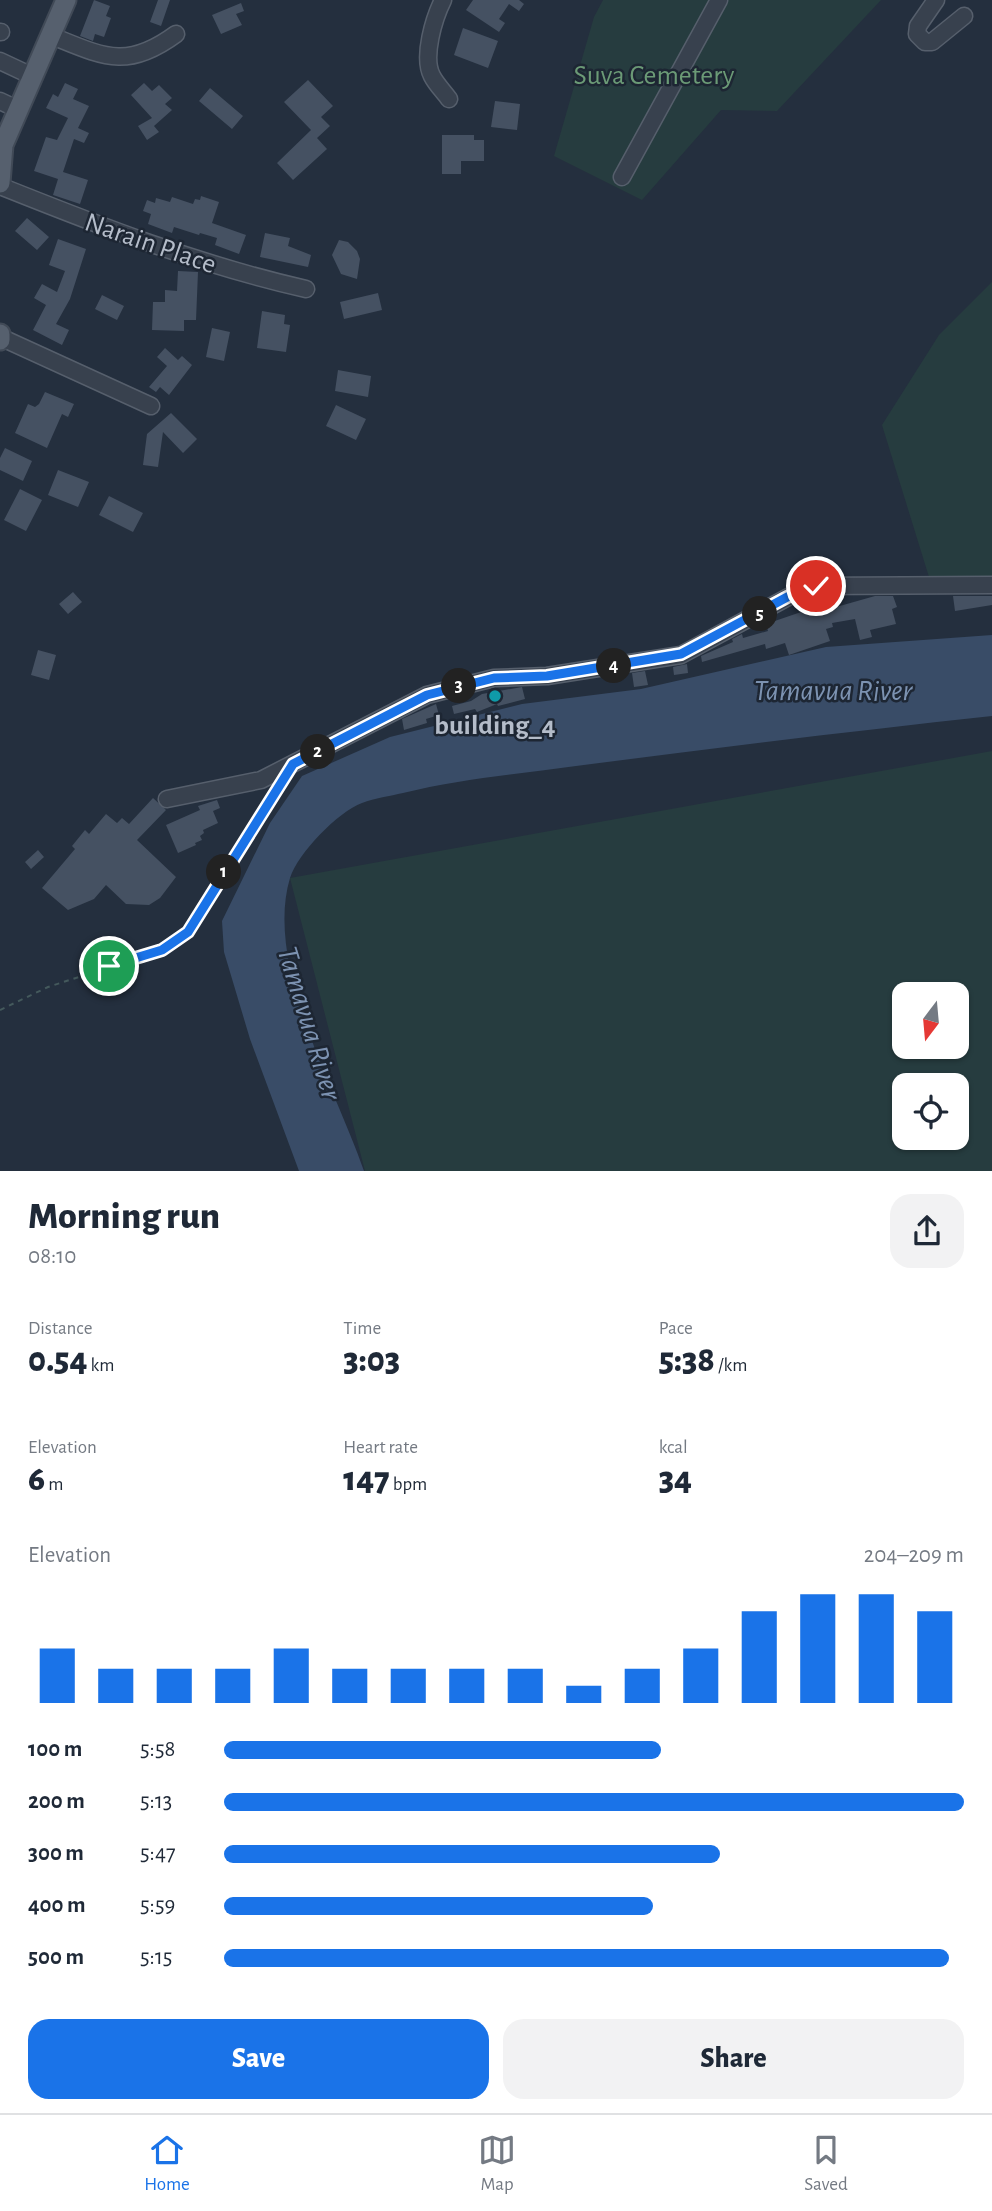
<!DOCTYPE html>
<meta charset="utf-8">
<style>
:root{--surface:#fff;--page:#f2f2f3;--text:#1f2937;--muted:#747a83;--line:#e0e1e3;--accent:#1a73e8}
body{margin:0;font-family:"Alegreya Sans",sans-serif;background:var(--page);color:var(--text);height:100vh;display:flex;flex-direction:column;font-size:26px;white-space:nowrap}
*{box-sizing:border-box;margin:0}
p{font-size:23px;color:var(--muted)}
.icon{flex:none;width:38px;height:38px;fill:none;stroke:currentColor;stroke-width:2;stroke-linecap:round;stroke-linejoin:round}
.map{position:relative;height:1171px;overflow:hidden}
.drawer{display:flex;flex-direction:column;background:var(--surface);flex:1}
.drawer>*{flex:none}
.needle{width:46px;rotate:196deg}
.fabs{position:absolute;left:892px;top:982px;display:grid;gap:14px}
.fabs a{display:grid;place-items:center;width:77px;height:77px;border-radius:14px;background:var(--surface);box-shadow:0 2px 5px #0004;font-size:35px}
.pin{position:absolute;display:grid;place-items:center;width:60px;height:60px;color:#fff;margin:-30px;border:4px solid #fff;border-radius:50%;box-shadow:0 2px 7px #0007}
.km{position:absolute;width:35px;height:35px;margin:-18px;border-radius:50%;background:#222;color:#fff;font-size:19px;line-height:35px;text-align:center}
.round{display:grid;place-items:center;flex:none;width:74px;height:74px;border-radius:21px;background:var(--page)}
.head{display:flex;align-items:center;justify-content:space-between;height:119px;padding:0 28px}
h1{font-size:38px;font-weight:800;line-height:52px}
.figures{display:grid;grid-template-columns:repeat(3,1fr);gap:10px;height:119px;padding:7px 28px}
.figures div{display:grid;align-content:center}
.figures b{font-size:35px;font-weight:800}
.figures small{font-size:19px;font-weight:400}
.figures p{font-size:19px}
.chart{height:196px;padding:14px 28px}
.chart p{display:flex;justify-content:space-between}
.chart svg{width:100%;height:126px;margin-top:7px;stroke:var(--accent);stroke-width:6}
.button{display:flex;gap:14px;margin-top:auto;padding:14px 28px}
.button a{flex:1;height:80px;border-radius:21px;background:var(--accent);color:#fff;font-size:28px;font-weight:800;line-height:80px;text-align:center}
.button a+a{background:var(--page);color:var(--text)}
ul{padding:0 28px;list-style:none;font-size:23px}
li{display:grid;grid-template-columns:112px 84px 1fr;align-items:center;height:52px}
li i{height:18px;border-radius:9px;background:var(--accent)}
.tabs{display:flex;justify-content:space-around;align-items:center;height:98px;border-top:2px solid var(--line);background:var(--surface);font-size:19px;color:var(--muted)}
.tabs a{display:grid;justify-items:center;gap:4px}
.tabs .active{color:var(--accent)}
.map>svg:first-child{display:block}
</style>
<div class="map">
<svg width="992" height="1172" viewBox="0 0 992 1172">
<rect width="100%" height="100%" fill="#242f3e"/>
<path fill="#263c3f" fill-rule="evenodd" d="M603 0H881L777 111 721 110 642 200 554 156 594 17Z
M992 282V579L929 577 882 425 939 335Z
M992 751V1171H365L290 878ZM905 994H957V1046H905ZM905 1085H957V1138H905Z"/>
<path fill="#394c67" d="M992 635V716C853 731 715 748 576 766 518 774 460 779 403 793 390 796 375 798 362 803 338 812 298 853 290 878 264 965 336 1089 364 1171H299L250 1039 224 952 222 921 270 823 302 776 390 737 522 704 641 689 826 647Z"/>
<path fill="#455162" d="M94 0 110 6 106 16 111 18 104 37 95 34 93 41 80 36Z
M158 0H170L161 26 150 22Z
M473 0H519L524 4 519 11 509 4 499 19 505 23 499 32 466 10Z
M241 3 244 11 236 14 242 25 221 34 212 15Z
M463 28 498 41 488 68 454 55Z
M308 80 333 106 321 117 330 126 317 138 327 149 293 180 277 163 311 130 284 102Z
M65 83 78 89 73 99 89 106 78 128 89 133 84 143 74 139 63 172 88 180 80 204 53 195 58 179 34 171 46 137 57 140 68 118 46 108 53 94 58 97Z
M144 83 152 91 159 85 172 98 165 104 172 110 154 126 159 132 147 140 138 126 152 118 131 95Z
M210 88 243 116 232 129 199 101Z
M495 101 520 104 517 130 491 127Z
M442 135H474V140H484V161H461V174H442Z
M201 196 219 202 212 223 246 235 239 254 215 245 217 238 200 233 199 235 174 227 172 233 148 224 151 214 143 211 147 200 155 203 156 198 170 202 172 197 193 204 195 199 200 200Z
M27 218 49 237 37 250 15 231Z
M265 233 290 238 288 246 311 255 308 267 260 257Z
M58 239 86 249 70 299 56 324 69 330 62 345 33 330 46 305 34 298 42 284 57 292 65 271 49 265Z
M339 240 348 242 357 251 360 259 357 279 341 274 332 255Z
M178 271 198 272 196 320H184V331L152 330 153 302H165V290L177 291Z
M378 293 382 310 344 319 340 302Z
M102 295 124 306 117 320 95 309Z
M262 311 285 315 284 324 290 325 286 352 257 348Z
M212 328 230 332 224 361 206 357Z
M165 348 178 360 182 356 192 365 169 395 160 387 156 392 149 387 167 366 157 357Z
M338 370 371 376 368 397 335 391Z
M45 392 74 404 68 417 62 414 47 448 15 433 28 404 35 407 39 404Z
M336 405 366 419 356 440 326 426Z
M171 413 197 439 183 453 163 432 158 467 143 465 147 434Z
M5 448 32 461 23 481 0 470V458Z
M58 470 89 482 78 507 48 495Z
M20 489 42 500 26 531 4 520Z
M109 496 143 513 133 532 99 515Z
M73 592 82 602 68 614 59 604Z
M875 596H893L897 607 892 609 896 624 870 630 872 637 860 640 855 619 832 623 833 627 826 629 830 641 789 655 785 643 766 649 765 644 702 662 701 656 733 642 732 639 742 634 743 638 768 631 766 624 804 611 801 603 810 599 815 613Z
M953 596H992V605L955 611Z
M38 650 56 655 49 680 31 675Z
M687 664 688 673 674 675 673 667Z
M645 671 648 685 634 687 632 673Z
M522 687 525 699 498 706 497 704 477 712 475 709 454 714 452 706 471 701 482 694Z
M436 704 439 715 426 719 427 723 404 730 402 719Z
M153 798 166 810 137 840 176 877 160 898 149 905 126 904 106 885 94 899 68 910 42 888 75 849 72 846 85 830 89 834 106 814 117 823 122 818 129 824Z
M217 800 220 808 213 811 218 823 203 830 204 833 200 836 202 840 195 843 196 845 178 853 166 825 200 810 198 806Z
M38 850 44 857 31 869 25 862Z"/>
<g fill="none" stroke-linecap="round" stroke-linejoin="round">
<defs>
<path id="minor" d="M443 0C434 18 422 57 432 76 436 84 444 92 449 99
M936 0 918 26 917 34 925 42H932L964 16
M0 32H1
M52 36C104 57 127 70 176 34
M0 61 32 76
M0 101 17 109
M622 177 719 0
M0 186C100 226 200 265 306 289
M0 337 151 406
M167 799 261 780 427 695 494 678 547 676 681 655 803 589 816 586 992 585"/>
<path id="major" d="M0 183 3 145 66 0
M0 334V340"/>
</defs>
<use href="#minor" stroke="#565f6c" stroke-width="19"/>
<use href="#major" stroke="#414a57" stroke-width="23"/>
<path stroke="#44595c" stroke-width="2" stroke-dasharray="5 5" stroke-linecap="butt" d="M0 1010 48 987 162 950 188 932 279 785"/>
<use href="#minor" stroke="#38414e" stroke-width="16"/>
<use href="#major" stroke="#56606e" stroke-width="19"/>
</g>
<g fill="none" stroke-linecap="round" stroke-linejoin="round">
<defs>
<path id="route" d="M109 966 162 950 188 932 293 764 427 695 494 678 547 676 681 654 791 595 816 586"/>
</defs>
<use href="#route" stroke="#fff" stroke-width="14"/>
<use href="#route" stroke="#1a73e8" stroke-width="9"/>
</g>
<circle fill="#0f9aa8" stroke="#1d2633" stroke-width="2.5" cx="495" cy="696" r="7"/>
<g text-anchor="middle" stroke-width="5" stroke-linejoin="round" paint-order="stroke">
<g font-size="28" fill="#6b9a76" stroke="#1d2633">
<text x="654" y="84">Suva Cemetery</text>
</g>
<g font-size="28" fill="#b4bcc9" stroke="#1d2633">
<text transform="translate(151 242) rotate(19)" y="10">Narain Place</text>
</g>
<g font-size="28" font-weight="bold" fill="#b4bcc9" stroke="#1d2633">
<text x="495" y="734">building_4</text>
</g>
<g font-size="30" font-style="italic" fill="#7c92b1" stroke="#1d2633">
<text x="833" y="700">Tamavua River</text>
<text transform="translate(310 1023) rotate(73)" y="10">Tamavua River</text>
</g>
</g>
</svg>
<div class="fabs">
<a><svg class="needle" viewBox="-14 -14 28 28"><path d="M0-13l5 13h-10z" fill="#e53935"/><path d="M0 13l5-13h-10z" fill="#747a83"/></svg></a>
<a><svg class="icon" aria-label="locate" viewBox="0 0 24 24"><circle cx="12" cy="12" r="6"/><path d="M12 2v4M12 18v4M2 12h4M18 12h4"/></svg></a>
</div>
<div class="pin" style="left:109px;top:966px;background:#1e9e55"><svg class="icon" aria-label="arrive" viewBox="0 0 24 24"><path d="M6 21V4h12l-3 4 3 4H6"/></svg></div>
<div class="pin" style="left:816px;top:586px;background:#d93025"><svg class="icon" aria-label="check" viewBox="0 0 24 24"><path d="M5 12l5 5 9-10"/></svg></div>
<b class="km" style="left:224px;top:872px">1</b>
<b class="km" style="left:318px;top:752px">2</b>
<b class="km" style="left:459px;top:686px">3</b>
<b class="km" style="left:614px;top:666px">4</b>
<b class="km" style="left:760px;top:614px">5</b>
</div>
<section class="drawer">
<div class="head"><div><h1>Morning run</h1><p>08:10</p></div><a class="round"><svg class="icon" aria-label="share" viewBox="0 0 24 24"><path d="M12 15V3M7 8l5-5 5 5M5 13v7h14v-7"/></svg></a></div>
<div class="figures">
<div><p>Distance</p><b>0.54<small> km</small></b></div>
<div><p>Time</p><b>3:03</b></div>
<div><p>Pace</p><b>5:38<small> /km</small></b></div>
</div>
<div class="figures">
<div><p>Elevation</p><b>6<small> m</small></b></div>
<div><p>Heart rate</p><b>147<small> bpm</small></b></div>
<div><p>kcal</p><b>34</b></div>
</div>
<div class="chart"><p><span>Elevation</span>204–209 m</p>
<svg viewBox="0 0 160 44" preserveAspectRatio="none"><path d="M5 44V25M15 44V32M25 44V32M35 44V32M45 44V25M55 44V32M65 44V32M75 44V32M85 44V32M95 44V38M105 44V32M115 44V25M125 44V12M135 44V6M145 44V6M155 44V12"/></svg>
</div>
<ul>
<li><b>100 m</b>5:58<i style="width:59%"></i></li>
<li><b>200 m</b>5:13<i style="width:100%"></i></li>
<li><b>300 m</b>5:47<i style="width:67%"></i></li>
<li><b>400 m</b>5:59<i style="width:58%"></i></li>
<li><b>500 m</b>5:15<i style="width:98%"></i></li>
</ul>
<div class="button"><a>Save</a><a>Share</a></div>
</section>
<nav class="tabs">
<a class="active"><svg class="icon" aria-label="home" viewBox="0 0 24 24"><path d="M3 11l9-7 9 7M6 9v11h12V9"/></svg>Home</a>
<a><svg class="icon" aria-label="map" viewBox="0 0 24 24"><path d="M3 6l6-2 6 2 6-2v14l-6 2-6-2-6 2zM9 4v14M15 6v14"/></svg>Map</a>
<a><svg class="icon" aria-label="saved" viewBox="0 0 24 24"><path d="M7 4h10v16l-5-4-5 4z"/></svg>Saved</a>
</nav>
